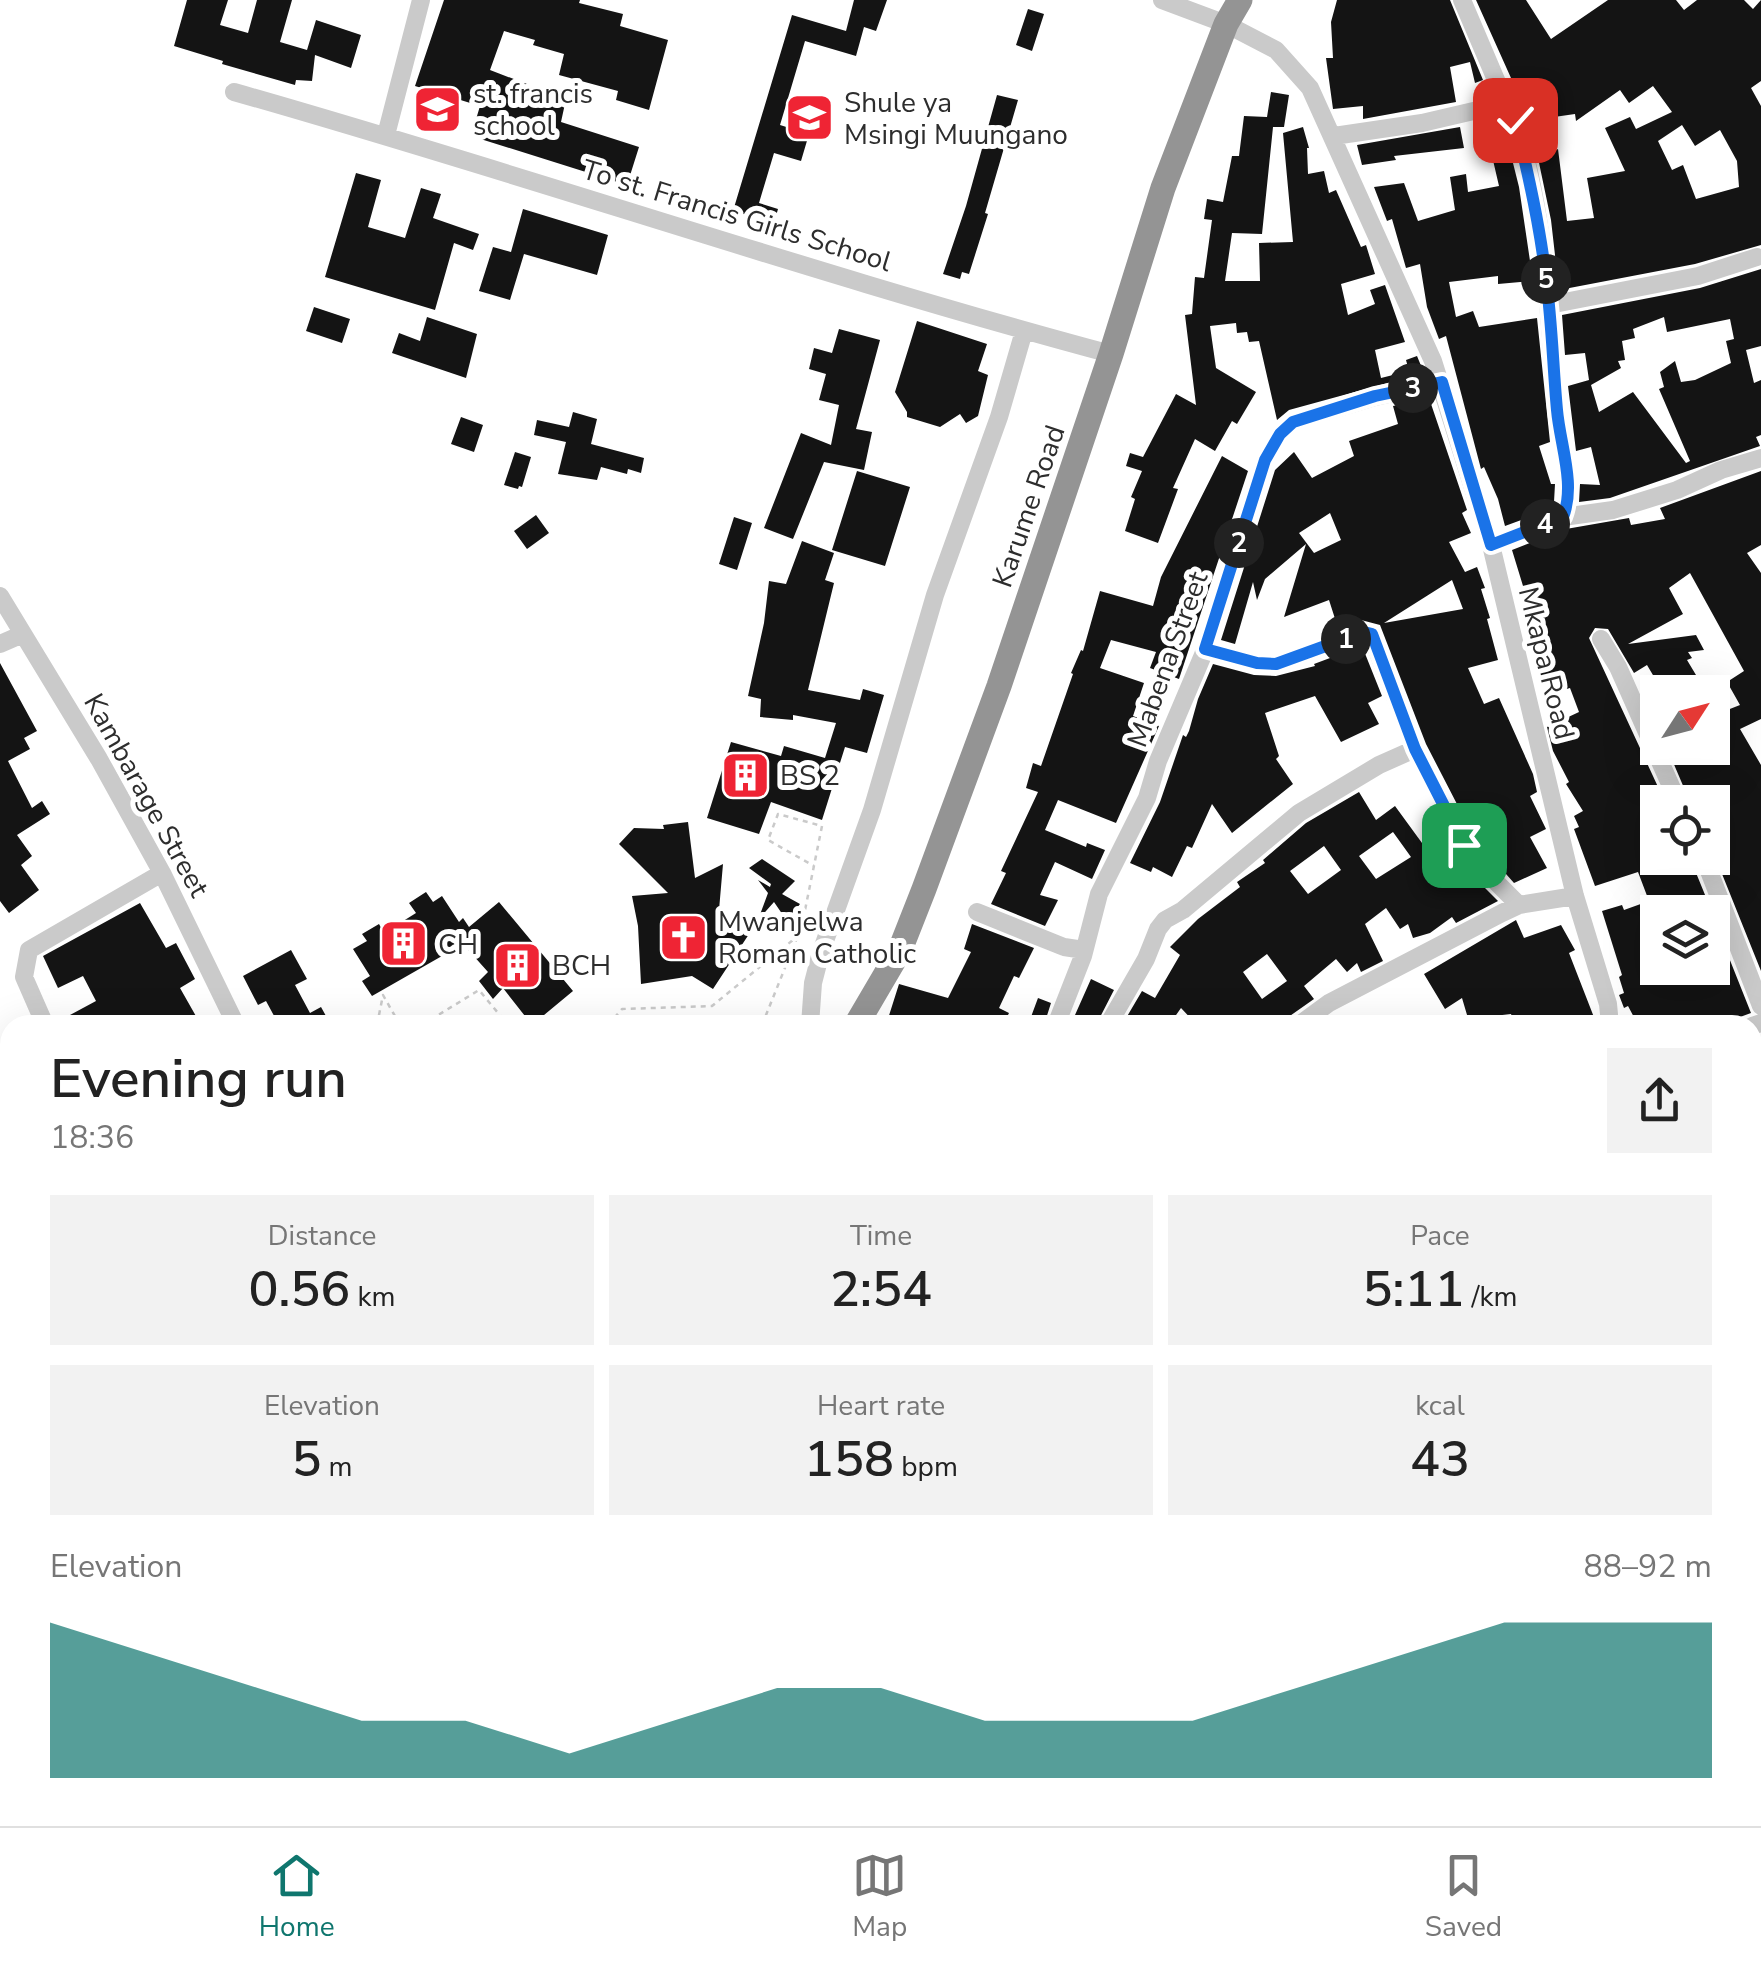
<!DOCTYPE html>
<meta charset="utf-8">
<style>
:root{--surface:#fff;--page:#f2f2f2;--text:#222;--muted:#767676;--line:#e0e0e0;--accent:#0f766e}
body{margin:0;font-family:"Nunito Sans",sans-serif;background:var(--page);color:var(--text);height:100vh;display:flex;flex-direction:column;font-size:38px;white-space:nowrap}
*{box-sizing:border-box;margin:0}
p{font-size:32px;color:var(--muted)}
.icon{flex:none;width:55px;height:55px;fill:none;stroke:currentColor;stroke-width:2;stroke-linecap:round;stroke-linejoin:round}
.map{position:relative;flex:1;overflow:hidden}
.details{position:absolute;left:0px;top:1015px;width:1762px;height:812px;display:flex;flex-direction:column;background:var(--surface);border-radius:30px 30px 0 0;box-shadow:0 10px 40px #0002}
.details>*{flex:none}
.needle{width:65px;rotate:54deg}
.fabs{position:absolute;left:1640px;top:675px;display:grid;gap:20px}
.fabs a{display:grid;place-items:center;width:90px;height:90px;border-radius:0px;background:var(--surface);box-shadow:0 10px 40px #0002;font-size:50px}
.pin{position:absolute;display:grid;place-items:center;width:85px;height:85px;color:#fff;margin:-42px;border-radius:20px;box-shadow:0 5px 15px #0006}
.km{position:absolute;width:50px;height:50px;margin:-25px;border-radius:50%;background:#222;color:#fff;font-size:28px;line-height:50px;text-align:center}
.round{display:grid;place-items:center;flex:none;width:105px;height:105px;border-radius:0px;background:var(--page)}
.overview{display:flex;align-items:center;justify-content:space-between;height:170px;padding:0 50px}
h1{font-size:55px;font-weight:600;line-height:75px}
.figures{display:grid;grid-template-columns:repeat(3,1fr);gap:15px;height:170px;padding:10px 50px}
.figures div{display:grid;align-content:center;border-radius:0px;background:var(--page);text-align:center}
.figures b{font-size:50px;font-weight:600}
.figures small{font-size:28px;font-weight:400}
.figures p{font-size:28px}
.chart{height:280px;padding:20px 50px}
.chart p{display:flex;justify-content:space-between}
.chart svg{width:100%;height:180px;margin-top:10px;fill:var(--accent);opacity:.7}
.menu{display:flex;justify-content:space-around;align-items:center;height:140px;border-top:2px solid var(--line);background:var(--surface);font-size:28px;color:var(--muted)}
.menu a{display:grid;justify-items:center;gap:5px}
.menu .active{color:var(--accent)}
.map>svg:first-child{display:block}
</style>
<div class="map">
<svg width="1761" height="1826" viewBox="0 0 1761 1826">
<rect width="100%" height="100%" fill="#fff"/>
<path fill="#141414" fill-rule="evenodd" d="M187 0H228L220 25 248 33 257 0H292L280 42 307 50 316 20 361 35 351 68 315 55 312 81 296 80 295 85 222 64 223 61 174 46Z
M444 0H580L579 3 623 14 620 26 668 40 649 110 616 100 618 91 559 75 564 54 533 45 535 40 504 31 490 70 566 99 561 122 639 147 627 185 471 136 480 106 415 86Z
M854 0H887L876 31 864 27 856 56 805 41 780 125 809 134 801 161 774 153 759 203 778 209 774 223 733 211 792 15 846 31Z
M1337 0H1450L1483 80 1475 83 1470 62 1450 67 1456 102 1363 119V106L1333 109 1326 58H1333L1331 22Z
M1476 0H1526L1551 39 1608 0H1676L1684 10 1697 0H1744L1753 9 1761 0V81L1751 88 1761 106V245L1695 264 1559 290 1551 220 1538 158 1558 149 1567 221 1594 218 1587 178 1625 171 1605 128 1630 117 1636 129 1672 112 1653 86 1629 103 1620 90 1576 121 1575 114 1554 117 1556 136 1537 150 1524 107ZM1682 125 1695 146 1720 130 1737 161 1739 187 1696 199 1683 165 1672 170 1658 141Z
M1028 9 1044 14 1032 51 1016 45Z
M1271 92 1289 95 1284 127H1273L1262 234 1232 233 1225 281H1260L1259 243 1293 242 1283 133 1303 127 1309 148H1307L1308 174 1324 171 1329 193 1336 190 1361 247 1366 245 1375 274 1341 284 1348 315 1375 304 1370 290 1385 285 1405 342 1375 350 1381 378 1409 371 1406 360 1417 356 1424 373 1289 410 1277 420 1259 341 1249 342 1247 332 1237 333 1236 323 1210 326 1216 368 1256 392 1237 424 1232 421 1215 451 1195 439 1173 488 1178 489 1158 543 1125 531 1135 499 1131 497 1142 471 1126 466 1130 453 1143 457 1176 394 1196 405 1185 315 1192 314 1195 277 1204 278 1212 220 1204 219 1207 199 1223 202 1232 156H1239L1244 116 1267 117Z
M997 95 1018 100 985 213 988 214 969 274 962 272 960 279 943 274 966 206Z
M1460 127 1464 148 1394 156 1396 160 1362 165 1357 145Z
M1507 139 1519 187 1533 281 1498 284V276L1449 282 1456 317 1473 311 1479 327 1537 318 1550 442 1539 446 1551 484H1555L1554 502 1553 508 1505 526 1498 499 1484 467 1481 469 1446 336 1439 339 1427 307 1420 264 1406 268 1392 219 1387 221 1374 187 1404 183 1418 221 1455 210 1450 177 1466 174 1468 192 1499 186 1489 143Z
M356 173 381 180 368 227 405 238 421 188 441 194 433 218 479 234 473 250 454 243 435 310 325 277Z
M523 209 608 235 597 275 524 254 510 300 479 291 493 247 511 252Z
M1761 269V346L1746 350 1754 383 1761 380V435L1756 437 1760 446 1610 498 1579 502 1580 484 1600 485 1591 447 1576 451 1568 386 1589 380 1585 353 1565 355 1562 315 1700 288ZM1664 317 1667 332 1730 319 1734 339 1726 341 1731 363 1695 380 1681 382 1675 361 1660 372 1664 387 1659 389 1690 461 1686 463 1633 392 1599 412 1591 385 1621 368 1618 361 1625 360 1622 341 1635 338 1633 329Z
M314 307 350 319 342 343 306 331Z
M427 317 477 334 466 378 392 353 399 333 420 341Z
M917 321 987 344 978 371 988 375 978 416 966 423 960 414 940 427 907 417V412L895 392Z
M839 329 880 340 856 429 872 432 864 470 824 462 793 539 764 528 801 433 831 445 839 405 819 400 826 374 809 369 814 348 832 353Z
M1429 398 1467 510 1462 513 1471 533 1449 542 1465 572 1477 567 1485 588 1481 589 1490 618 1487 619 1498 660 1468 668 1484 704 1499 698 1533 774 1537 792 1530 796 1546 829 1530 837 1547 868 1514 883 1475 839 1426 744 1380 625 1361 620 1338 628 1329 600 1284 617 1306 544 1265 579 1257 600 1253 582 1235 644 1221 640 1275 470 1294 452 1312 478 1354 456 1349 441 1398 424 1393 406ZM1330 513 1341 540 1314 553 1299 533ZM1452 580 1463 609 1384 623Z
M573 412 597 419 591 444 644 458 641 473 628 469 627 474 601 467 597 480 558 474 566 442 534 435 537 420 569 427Z
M461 417 483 425 474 452 451 444Z
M515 452 531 457 522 487 519 486 518 489 504 485Z
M1222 456 1248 471 1179 679 1150 668 1156 652 1111 640 1100 668 1144 683 1133 716 1159 726 1116 823 1058 800 1045 830 1086 847 1087 843 1105 850 1092 879 1055 862 1040 895 1058 900 1045 926 991 904 1006 873 1001 871 1038 792 1026 788 1033 763 1041 766 1073 674 1071 673 1081 650 1083 651 1100 591 1153 606 1161 577Z
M857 471 910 487 885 566 832 550Z
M1761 471V545L1747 553 1761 573V719L1740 729 1761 765V971L1712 849V802H1690L1667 748H1712V716L1740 705 1727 682 1744 671 1690 573 1669 588 1683 614 1628 644 1696 635 1704 650 1688 652 1692 658 1687 660 1702 685 1688 692H1663L1647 665 1634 673 1608 629 1595 628 1589 638 1665 802H1658V858H1668L1671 873 1692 863 1712 912H1652L1658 930V968H1712V915L1751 1013 1718 1025H1646L1644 1016 1636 1021 1628 1006 1624 1008 1619 995 1624 993 1619 977 1622 975 1602 911 1622 905 1624 910 1649 901 1638 872 1595 886 1574 829 1579 827 1574 816 1583 811 1566 784 1569 782 1553 751 1547 727 1579 712 1570 688 1545 695 1528 613 1531 612 1512 550 1566 529 1629 518 1631 525 1665 519 1660 508Z
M536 515 549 533 527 549 514 531Z
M734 517 752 523 737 570 719 564Z
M802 541 834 553 825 580 834 583 808 690 860 700 863 689 884 695 867 753 845 747 822 820 771 802 759 834 707 818 731 742 781 756 784 746 825 758 836 723 793 715V720L760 717 761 699 748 696 764 623 769 581 786 584Z
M1362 646 1382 696 1368 703 1379 724 1341 742 1315 696 1265 713 1279 756 1276 759 1293 784 1232 833 1212 804 1192 848 1187 846 1172 877 1153 867 1151 872 1130 863 1160 802 1183 735 1186 737 1189 731 1198 699 1213 664 1254 675 1276 676 1315 666 1314 664Z
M0 663 37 731 24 738 30 749 8 761 32 808 42 801 50 814 17 835 32 856 21 865 39 890 9 913 0 901Z
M1359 792 1376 820 1395 806 1422 843 1442 830 1462 865 1498 901 1456 923 1452 917 1430 933 1413 938 1408 924 1400 929 1386 908 1365 924 1383 961 1361 972 1357 963 1347 972 1336 959 1304 986 1314 999 1277 1025H1197L1181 1008 1169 1025H1122L1142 991 1155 998 1180 955 1170 947 1198 919 1240 887 1237 882 1265 863 1263 860 1306 823ZM1393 832 1411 857 1376 879 1359 856ZM1324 846 1341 870 1308 894 1290 871ZM1267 954 1287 981 1262 999 1243 972Z
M688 822 695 878 723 864 719 910 751 931 713 989 692 976 641 984 638 926 632 896 668 893 619 844 634 828 664 829 663 825Z
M762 859 795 881 782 894 800 904 787 921 774 902 758 920 768 893 758 880 770 887 771 884 749 868Z
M426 892 433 902 442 896 459 922 463 918 469 927 499 902 573 991 532 1025 503 988 493 999 479 981 488 972 463 944 372 996 362 981 370 976 353 949 367 941 362 934 379 924 384 933 416 913 409 903Z
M140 903 166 948 176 943 195 979 180 988 201 1025H57V1022L96 1001 83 976 58 988 43 956Z
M1516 920 1524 938 1561 925 1575 950 1569 953 1597 1025H1515L1511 1014 1485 1017 1487 1025H1470L1462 998 1445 1009 1424 974Z
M972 924 1034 948 1019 978 1014 976 999 1008 1009 1013 1003 1025H886L899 984 948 998 971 952 964 949Z
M291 950 307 979 295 985 310 1013 321 1007 331 1025H279L266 1001 258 1005 243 976Z
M1091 979 1114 990 1096 1025 1075 1015Z
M1038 998 1051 1003 1044 1025H1028Z"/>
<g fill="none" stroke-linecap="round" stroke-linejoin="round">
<path stroke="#cacaca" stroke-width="2.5" stroke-dasharray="5 5" stroke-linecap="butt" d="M377 1025 383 995 400 1025
M422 1025 479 990 508 1025
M608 1025 622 1009 712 1006 799 935 801 930 822 826 778 814 768 840 814 866
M762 1025 797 938"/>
<path stroke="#cacaca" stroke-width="18" d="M1162 0 1226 24 1276 50 1310 88 1433 361 1491 545 1575 896 1608 1004 1610 1025
M1462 0 1508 108
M234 92C527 175 816 275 1111 354
M386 135 421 0
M1334 136 1422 123 1495 106H1505L1512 111C1545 207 1548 310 1557 410 1560 444 1576 483 1563 517
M1549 305 1698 276 1757 257
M1491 545 1563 517 1613 510 1677 490 1721 470 1761 458
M0 596 99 759 162 873 236 1025
M1601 639 1618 667 1678 802
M0 644 23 634
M1205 649 1257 663 1276 664 1364 632 1371 634 1415 749 1464 845 1472 858 1519 905
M1704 858 1761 1006
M977 912 1064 947 1084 950
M45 1025 24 977 29 950 162 873
M810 1025 813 983 821 952 872 810 935 595 999 417 1024 331
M1056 1025 1083 956 1099 894 1147 798 1158 761 1203 655 1265 460 1280 434 1293 422 1375 397 1442 382
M1108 1025 1146 959 1158 929 1165 920 1183 910 1299 813 1379 765 1415 749
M1299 1025 1329 1003 1502 913 1519 905 1575 896
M1752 1026 1761 1023
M1752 1709 1761 1724
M683 1818 688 1826
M960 1818 963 1826
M1216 1818 1217 1826
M1405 1818 1417 1826
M502 1823 510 1818
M305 1826 307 1818
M1349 1826 1363 1818
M1526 1826 1530 1818"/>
<path stroke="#949494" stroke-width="25" d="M856 1025 900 950 924 889 999 686 1111 354 1163 188 1226 24 1240 0
M0 1424 10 1440
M0 1449 10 1466
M211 1818 216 1826
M189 1826 190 1818
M236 1826 243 1818
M286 1826 288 1818"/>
</g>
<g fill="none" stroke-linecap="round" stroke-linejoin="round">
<defs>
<path id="route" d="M1464 845 1415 749 1372 634 1364 632 1276 664 1257 663 1205 649 1265 460 1280 434 1293 422 1375 396 1442 382 1491 545 1563 517C1576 484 1560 445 1557 410 1553 367 1552 323 1546 279 1540 225 1528 172 1515 120"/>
</defs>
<use href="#route" stroke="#fff" stroke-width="20"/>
<use href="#route" stroke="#1a73e8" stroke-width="12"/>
</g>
<defs>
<symbol id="school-square" viewBox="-11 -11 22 22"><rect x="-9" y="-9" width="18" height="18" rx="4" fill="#ef2434" stroke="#fff"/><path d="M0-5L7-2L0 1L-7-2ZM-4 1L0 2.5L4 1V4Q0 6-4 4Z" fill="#fff"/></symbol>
<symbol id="building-square" viewBox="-11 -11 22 22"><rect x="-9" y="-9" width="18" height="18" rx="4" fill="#ef2434" stroke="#fff"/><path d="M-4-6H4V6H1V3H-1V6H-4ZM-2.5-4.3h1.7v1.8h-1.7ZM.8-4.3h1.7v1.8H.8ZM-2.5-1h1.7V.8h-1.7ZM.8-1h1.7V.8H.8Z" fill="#fff"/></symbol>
<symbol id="church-square" viewBox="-11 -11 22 22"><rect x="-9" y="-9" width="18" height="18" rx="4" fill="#ef2434" stroke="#fff"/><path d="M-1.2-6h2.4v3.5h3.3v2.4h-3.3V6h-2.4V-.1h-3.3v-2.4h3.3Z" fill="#fff"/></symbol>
</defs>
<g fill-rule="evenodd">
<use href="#school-square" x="410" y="82" width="55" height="55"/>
<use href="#school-square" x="782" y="90" width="55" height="55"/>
<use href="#building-square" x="718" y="748" width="55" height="55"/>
<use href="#church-square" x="656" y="910" width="55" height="55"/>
<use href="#building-square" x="376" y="916" width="55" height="55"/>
<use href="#building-square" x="490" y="938" width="55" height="55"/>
</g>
<g text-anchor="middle" stroke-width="10" stroke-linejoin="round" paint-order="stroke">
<g font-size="28" fill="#2d2d2d" stroke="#fff" text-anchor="start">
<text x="473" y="103">st. francis<tspan x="473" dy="32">school</tspan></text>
<text x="844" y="112">Shule ya<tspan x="844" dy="32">Msingi Muungano</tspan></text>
<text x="780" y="785">BS 2</text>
<text x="718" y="931">Mwanjelwa<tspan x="718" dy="32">Roman Catholic</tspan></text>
<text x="438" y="954">CH</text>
<text x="552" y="975">BCH</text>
</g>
<g font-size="28" fill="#2d2d2d" stroke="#fff">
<text transform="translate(737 215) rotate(17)" y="10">To st. Francis Girls School</text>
<text transform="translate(1028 506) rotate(-71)" y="10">Karume Road</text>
<text transform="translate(1167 659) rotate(-70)" y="10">Mabena Street</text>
<text transform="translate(1547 663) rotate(76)" y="10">Mkapa Road</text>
<text transform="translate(147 795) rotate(61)" y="10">Kambarage Street</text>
</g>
</g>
</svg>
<div class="fabs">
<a><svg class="needle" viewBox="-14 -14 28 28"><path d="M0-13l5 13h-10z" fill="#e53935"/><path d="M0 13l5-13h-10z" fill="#767676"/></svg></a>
<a><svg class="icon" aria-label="locate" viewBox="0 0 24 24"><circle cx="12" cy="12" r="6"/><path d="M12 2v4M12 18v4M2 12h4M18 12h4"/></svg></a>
<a><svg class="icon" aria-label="layers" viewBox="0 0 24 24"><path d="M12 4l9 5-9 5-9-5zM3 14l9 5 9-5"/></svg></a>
</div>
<div class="pin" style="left:1464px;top:845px;background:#1e9e55"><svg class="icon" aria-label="arrive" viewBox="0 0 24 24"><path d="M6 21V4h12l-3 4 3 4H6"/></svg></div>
<div class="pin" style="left:1515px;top:120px;background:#d93025"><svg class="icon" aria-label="check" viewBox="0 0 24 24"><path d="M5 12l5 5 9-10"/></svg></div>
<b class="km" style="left:1346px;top:639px">1</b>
<b class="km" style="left:1239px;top:543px">2</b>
<b class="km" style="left:1413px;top:388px">3</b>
<b class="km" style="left:1545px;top:524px">4</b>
<b class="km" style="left:1546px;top:279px">5</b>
<section class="details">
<div class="overview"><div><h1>Evening run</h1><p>18:36</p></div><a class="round"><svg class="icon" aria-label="share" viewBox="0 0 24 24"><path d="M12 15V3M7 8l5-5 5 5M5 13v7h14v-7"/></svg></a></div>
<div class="figures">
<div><p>Distance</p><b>0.56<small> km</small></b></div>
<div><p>Time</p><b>2:54</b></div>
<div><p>Pace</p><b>5:11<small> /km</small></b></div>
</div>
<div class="figures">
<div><p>Elevation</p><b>5<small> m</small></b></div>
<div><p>Heart rate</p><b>158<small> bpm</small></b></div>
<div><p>kcal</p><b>43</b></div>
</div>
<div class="chart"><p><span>Elevation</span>88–92 m</p>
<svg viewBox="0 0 160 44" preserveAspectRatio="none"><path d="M0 44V6L10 14L20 22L30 30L40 30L50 38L60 30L70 22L80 22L90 30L100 30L110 30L120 22L130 14L140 6L150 6L160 6V44z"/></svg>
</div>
</section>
</div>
<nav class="menu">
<a class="active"><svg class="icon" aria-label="home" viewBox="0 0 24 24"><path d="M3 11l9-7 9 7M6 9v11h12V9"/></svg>Home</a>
<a><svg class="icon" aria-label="map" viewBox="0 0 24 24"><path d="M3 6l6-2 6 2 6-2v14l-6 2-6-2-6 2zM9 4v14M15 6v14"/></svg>Map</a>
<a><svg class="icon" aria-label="saved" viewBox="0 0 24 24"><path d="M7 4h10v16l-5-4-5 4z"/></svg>Saved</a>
</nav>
